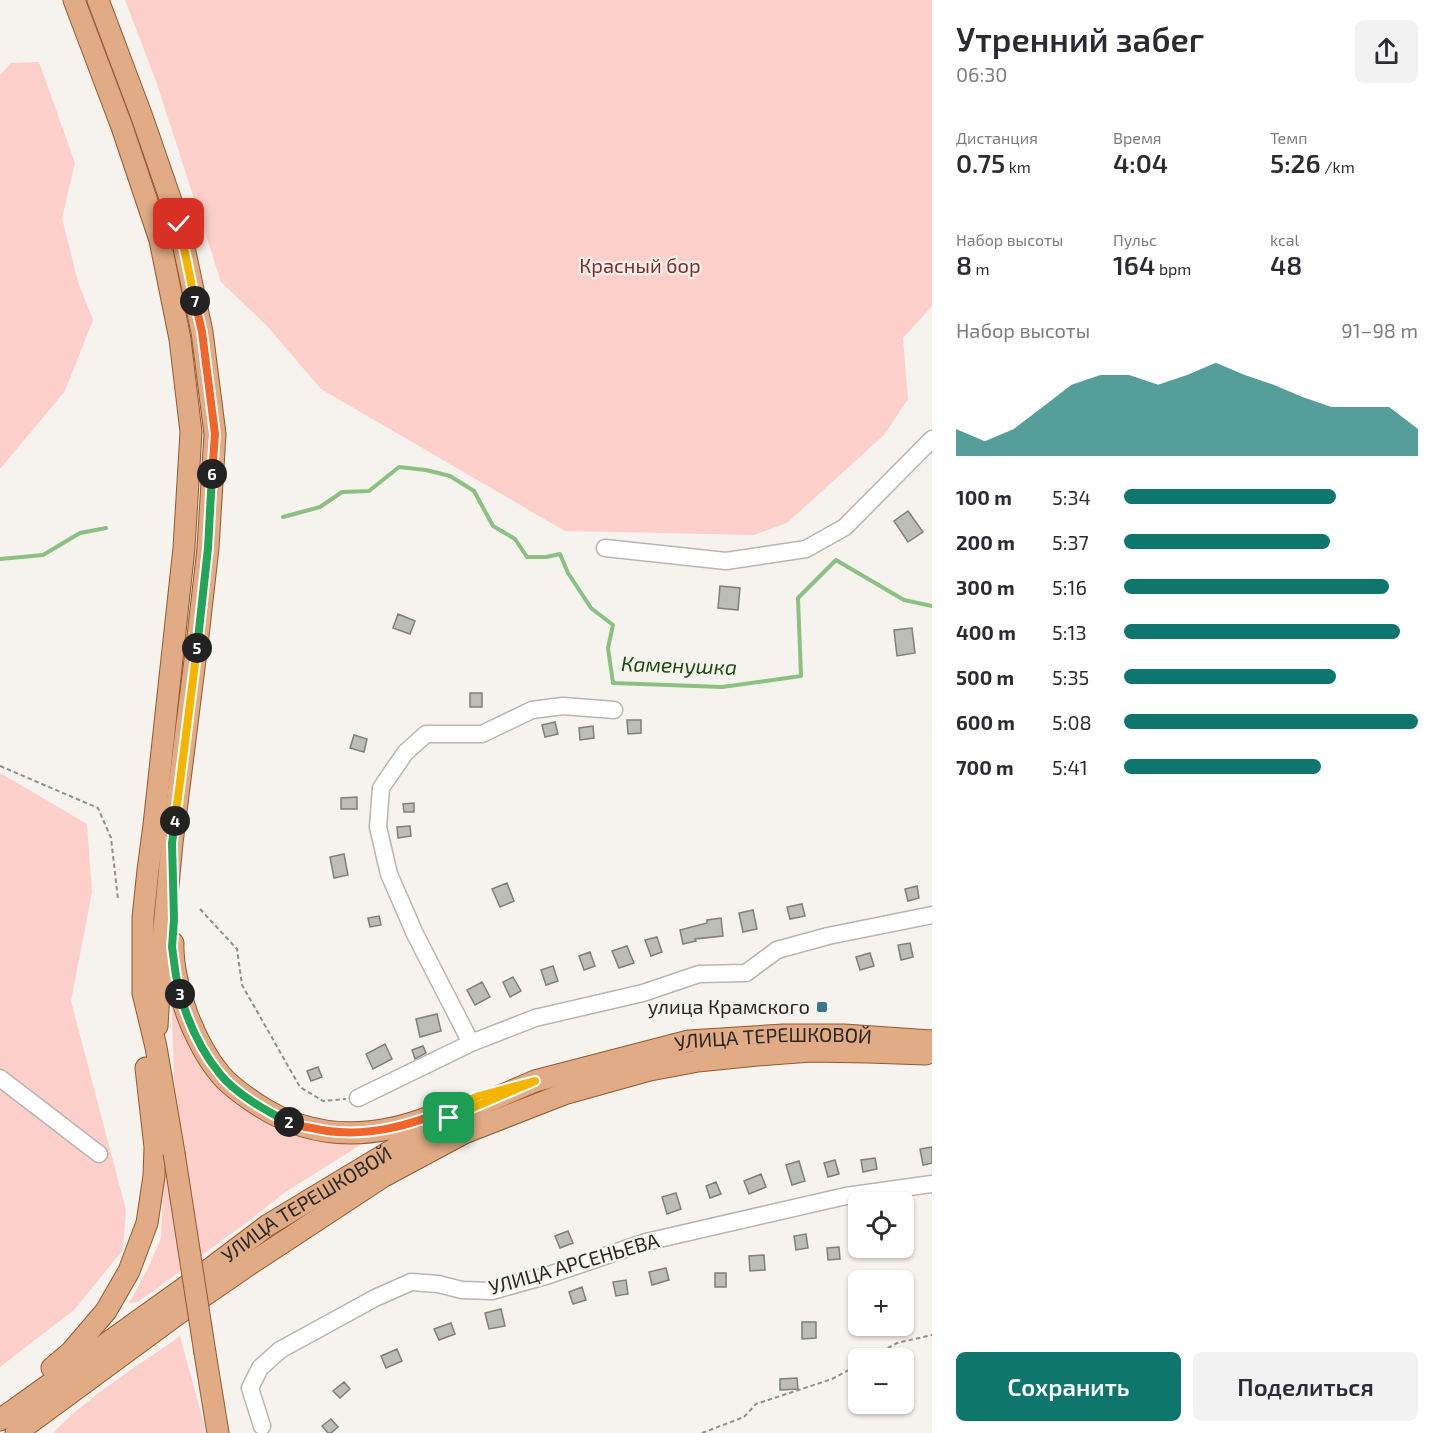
<!DOCTYPE html>
<html lang="ru">
<meta charset="utf-8">
<style>
:root{--surface:#fff;--page:#f2f2f3;--text:#2b2b33;--muted:#7c7c81;--accent:#0f766e}
body{margin:0;font-family:"Exo 2",sans-serif;background:var(--page);color:var(--text);height:100vh;display:flex;flex-direction:column;font-size:22px;white-space:nowrap}
*{box-sizing:border-box;margin:0}
p{font-size:20px;color:var(--muted)}
.icon{flex:none;width:33px;height:33px;fill:none;stroke:currentColor;stroke-width:2;stroke-linecap:round;stroke-linejoin:round}
.map{position:relative;flex:1;overflow:hidden}
.details{display:flex;flex-direction:column;background:var(--surface);width:510px}
.details>*{flex:none}
.controls{position:absolute;left:848px;top:1192px;display:grid;gap:12px}
.controls a{display:grid;place-items:center;width:66px;height:66px;border-radius:9px;background:var(--surface);box-shadow:0 2px 4px #0004;font-size:30px}
.pin{position:absolute;display:grid;place-items:center;width:51px;height:51px;color:#fff;margin:-26px;border-radius:12px;box-shadow:0 3px 9px #0006}
.km{position:absolute;width:30px;height:30px;margin:-15px;border-radius:50%;background:#222;color:#fff;font-size:16px;line-height:30px;text-align:center}
.round{display:grid;place-items:center;flex:none;width:63px;height:63px;border-radius:9px;background:var(--page)}
.overview{display:flex;align-items:center;justify-content:space-between;height:102px;padding:0 24px}
h1{font-size:33px;font-weight:600;line-height:45px}
.metrics{display:grid;grid-template-columns:repeat(3,1fr);gap:9px;height:102px;padding:6px 24px}
.metrics div{display:grid;align-content:center}
.metrics b{font-size:26px;font-weight:600}
.metrics small{font-size:16px;font-weight:400}
.metrics p{font-size:16px}
.chart{height:168px;padding:12px 24px}
.chart p{display:flex;justify-content:space-between}
.chart svg{width:100%;height:108px;margin-top:6px;fill:var(--accent);opacity:.7}
.action{display:flex;gap:12px;margin-top:auto;padding:12px 24px}
.action a{flex:1;height:69px;border-radius:9px;background:var(--accent);color:#fff;font-size:24px;font-weight:600;line-height:69px;text-align:center}
.action a+a{background:var(--page);color:var(--text)}
ul{padding:0 24px;list-style:none;font-size:20px}
li{display:grid;grid-template-columns:96px 72px 1fr;align-items:center;height:45px}
li i{height:15px;border-radius:8px;background:var(--accent)}
main{display:flex;flex:1;min-height:0}
.map>svg:first-child{display:block}
</style>
<main>
<div class="map">
<svg width="932" height="1433" viewBox="0 0 932 1433">
<rect width="100%" height="100%" fill="#f6f3ee"/>
<path fill="#fdcfca" d="M125 0H932V306L903 338 908 399 884 435 787 523 754 535 565 531 321 389 268 327 221 282 156 81Z
M39 62 75 163 62 218 78 282 93 320 65 391 0 469V75L11 63Z
M0 773 87 824 92 892 71 1001 126 1210 123 1250 74 1310 0 1367Z
M171 988 252 1113 278 1128 309 1138 365 1142 284 1193 250 1220 138 1302 129 1303 149 1266 161 1238 164 1174 174 1153 183 1151 174 1079Z
M180 1336 204 1424 205 1433H53C88 1396 138 1366 180 1336Z"/>
<g fill="none" stroke-linecap="round" stroke-linejoin="round">
<path stroke="#8ac081" stroke-width="4" d="M283 517 320 507 342 492 369 491 399 467 426 470 450 476 474 491 493 526 515 539 527 557H546L560 554 568 573 591 608 613 625 608 648 613 683 722 687 801 676 798 598 836 560 904 600 932 606
M0 559 43 555 80 533 106 528"/>
</g>
<path fill="#bcbdb7" stroke="#7e7f7a" stroke-width="1.5" d="M908 511 923 532 908 542 894 521Z
M720 586 740 588 738 610 718 608Z
M398 614 415 621 410 634 393 628Z
M912 628 915 653 897 656 894 630Z
M470 693H482V707H470Z
M627 720H641V733L628 734Z
M555 722 558 734 545 737 542 725Z
M593 726 594 738 580 740 579 728Z
M354 735 367 739 364 752 350 748Z
M357 797V809H341V798Z
M414 803V812H404L403 804Z
M410 826 411 836 398 838 397 827Z
M344 854 348 875 334 878 330 857Z
M507 883 514 901 500 907 492 889Z
M917 886 919 898 908 901 905 889Z
M802 904 805 916 790 919 787 907Z
M753 910 757 929 743 932 739 913Z
M379 916 381 925 370 927 368 918Z
M721 918 723 936 695 939 696 941 683 944 680 930 707 923V920Z
M657 937 662 952 651 956 645 940Z
M910 943 913 957 901 960 898 945Z
M627 946 634 963 619 968 612 951Z
M590 952 595 966 584 970 579 956Z
M870 953 874 966 860 970 856 957Z
M553 966 558 981 546 985 541 970Z
M513 977 521 991 510 997 503 982Z
M482 982 490 997 475 1005 467 990Z
M437 1014 441 1031 420 1037 416 1019Z
M385 1044 392 1059 373 1069 366 1054Z
M423 1046 426 1053 415 1059 412 1050Z
M318 1067 322 1077 311 1081 307 1071Z
M932 1147V1163L923 1165 920 1149Z
M875 1158 877 1169 863 1172 861 1160Z
M835 1160 839 1174 828 1177 824 1163Z
M799 1161 805 1181 792 1185 786 1165Z
M761 1174 766 1187 749 1194 744 1181Z
M716 1182 721 1194 710 1198 706 1186Z
M676 1193 681 1209 667 1214 662 1197Z
M568 1231 573 1243 560 1248 555 1236Z
M806 1234 808 1248 796 1250 794 1236Z
M839 1247 840 1259 828 1260 827 1248Z
M764 1255 765 1270 750 1271 749 1256Z
M666 1268 669 1280 652 1285 649 1272Z
M715 1273H726V1287H715Z
M626 1280 628 1294 616 1296 613 1282Z
M582 1287 586 1300 573 1304 569 1292Z
M501 1309 505 1326 489 1329 485 1313Z
M802 1322H816V1338L802 1339Z
M451 1323 455 1334 439 1340 434 1329Z
M397 1349 402 1361 386 1368 381 1356Z
M797 1378 798 1389 780 1390V1379Z
M344 1382 350 1389 340 1398 333 1391Z
M331 1419 338 1427 331 1433H328L322 1426Z"/>
<g fill="none" stroke-linecap="round" stroke-linejoin="round">
<defs>
<path id="minor" d="M605 548 726 561 806 549 845 527 932 439
M471 1043 415 934 389 874 378 827 381 788 405 753 426 734H482L532 710 563 706 614 710
M0 1078 99 1154
M358 1098 471 1043 535 1018 643 993 699 974 746 973 777 950 828 936 932 915
M262 1426 250 1388 260 1368 280 1350 375 1298 411 1282 438 1284 462 1290 492 1291 549 1275 646 1242 846 1196 932 1184"/>
<g id="major">
<path d="M74 0 122 127 160 240 180 339 191 432 184 548 154 825 148 870 143 918V993L156 1047 174 1153"/>
<path d="M98 0 142 117 179 224 202 332 215 434 208 548 198 636 172 843 161 960 157 1026"/>
<path d="M173 943C172 967 179 991 187 1014 195 1035 205 1056 220 1074 229 1085 243 1095 255 1103 311 1141 371 1140 432 1116"/>
<path d="M205 1353 218 1433"/>
<path d="M52 1368 71 1352 106 1311 129 1271 147 1223 154 1176 155 1147 146 1068"/>
<path id="s1" d="M0 1420 198 1278 268 1225 409 1140 449 1118 535 1081 689 1041 784 1035H844L932 1041"/>
<path d="M16 1433 186 1308 247 1266 384 1176 464 1133 564 1094 650 1070 698 1061 757 1055 811 1051 868 1052 926 1054"/>
</g>
</defs>
<use href="#minor" stroke="#b8b5b0" stroke-width="19"/>
<use href="#major" stroke="#92582e" stroke-width="23"/>
<path stroke="#908e8b" stroke-width="2" stroke-dasharray="4.5 3" stroke-linecap="butt" d="M0 766 98 808 111 838 118 899
M200 909 237 949 242 985 300 1087 323 1101 346 1099
M868 1359 897 1343 932 1335
M702 1433 744 1417 756 1404 832 1379 858 1365"/>
<use href="#minor" stroke="#fff" stroke-width="16"/>
<use href="#major" stroke="#e0ab85" stroke-width="21"/>
<defs>
<path id="major-bridge" d="M174 1153 205 1353"/>
</defs>
<use href="#major-bridge" stroke="#92582e" stroke-width="23" stroke-linecap="butt"/>
<use href="#major-bridge" stroke="#e0ab85" stroke-width="21"/>
</g>
<g fill="none" stroke-linecap="round" stroke-linejoin="round">
<defs>
<path id="split-1" d="M449 1118 535 1081 479 1096 458 1105"/>
<path id="split-2" d="M289 1122C296 1125 304 1127 312 1128 363 1140 411 1126 458 1105"/>
<path id="split-3" d="M180 994C188 1022 201 1051 220 1074 235 1093 267 1112 289 1122"/>
<path id="split-4" d="M175 821 172 843 174 919 172 947 176 976 180 994"/>
<path id="split-5" d="M175 821 197 648"/>
<path id="split-6" d="M197 648 208 548 212 474"/>
<path id="split-7" d="M195 301 202 332 215 434 212 474"/>
<path id="split-8" d="M179 224 195 301"/>
</defs>
<use href="#split-1" stroke="#fff" stroke-width="12"/>
<use href="#split-2" stroke="#fff" stroke-width="12"/>
<use href="#split-3" stroke="#fff" stroke-width="12"/>
<use href="#split-4" stroke="#fff" stroke-width="12"/>
<use href="#split-5" stroke="#fff" stroke-width="12"/>
<use href="#split-6" stroke="#fff" stroke-width="12"/>
<use href="#split-7" stroke="#fff" stroke-width="12"/>
<use href="#split-8" stroke="#fff" stroke-width="12"/>
<use href="#split-1" stroke="#f5b400" stroke-width="8"/>
<use href="#split-2" stroke="#f0652b" stroke-width="8"/>
<use href="#split-3" stroke="#22a559" stroke-width="8"/>
<use href="#split-4" stroke="#22a559" stroke-width="8"/>
<use href="#split-5" stroke="#f5b400" stroke-width="8"/>
<use href="#split-6" stroke="#22a559" stroke-width="8"/>
<use href="#split-7" stroke="#f0652b" stroke-width="8"/>
<use href="#split-8" stroke="#f5b400" stroke-width="8"/>
</g>
<rect fill="#3a748d" stroke="#f6f3ee" stroke-width="2" x="816" y="1001" width="12" height="12" rx="3"/>
<g text-anchor="middle" stroke-width="4.5" stroke-linejoin="round" paint-order="stroke">
<g font-size="20" fill="#892628" stroke="#f6f3ee">
<text x="640" y="273">Красный бор</text>
</g>
<g font-size="20" fill="#282725" stroke="#f6f3ee" text-anchor="end">
<text x="810" y="1014">улица Крамского</text>
</g>
<g font-size="20" fill="#282725" stroke="#f6f3ee">
<text dy="7" stroke="none"><textPath href="#s1" startOffset="879">УЛИЦА ТЕРЕШКОВОЙ</textPath></text>
<text dy="7" stroke="none"><textPath href="#s1" startOffset="375">УЛИЦА ТЕРЕШКОВОЙ</textPath></text>
<text transform="translate(574 1264) rotate(-16)" y="7">УЛИЦА АРСЕНЬЕВА</text>
</g>
<g font-size="21" font-style="italic" fill="#194d0f" stroke="#f6f3ee">
<text transform="translate(679 666) rotate(2)" y="7">Каменушка</text>
</g>
</g>
</svg>
<div class="controls">
<a><svg class="icon" aria-label="locate" viewBox="0 0 24 24"><circle cx="12" cy="12" r="6"/><path d="M12 2v4M12 18v4M2 12h4M18 12h4"/></svg></a>
<a>+</a>
<a>−</a>
</div>
<div class="pin" style="left:449px;top:1118px;background:#1e9e55"><svg class="icon" aria-label="arrive" viewBox="0 0 24 24"><path d="M6 21V4h12l-3 4 3 4H6"/></svg></div>
<div class="pin" style="left:179px;top:224px;background:#d93025"><svg class="icon" aria-label="check" viewBox="0 0 24 24"><path d="M5 12l5 5 9-10"/></svg></div>
<b class="km" style="left:289px;top:1122px">2</b>
<b class="km" style="left:180px;top:994px">3</b>
<b class="km" style="left:175px;top:821px">4</b>
<b class="km" style="left:197px;top:648px">5</b>
<b class="km" style="left:212px;top:474px">6</b>
<b class="km" style="left:195px;top:301px">7</b>
</div>
<section class="details">
<div class="overview"><div><h1>Утренний забег</h1><p>06:30</p></div><a class="round"><svg class="icon" aria-label="share" viewBox="0 0 24 24"><path d="M12 15V3M7 8l5-5 5 5M5 13v7h14v-7"/></svg></a></div>
<div class="metrics">
<div><p>Дистанция</p><b>0.75<small> km</small></b></div>
<div><p>Время</p><b>4:04</b></div>
<div><p>Темп</p><b>5:26<small> /km</small></b></div>
</div>
<div class="metrics">
<div><p>Набор высоты</p><b>8<small> m</small></b></div>
<div><p>Пульс</p><b>164<small> bpm</small></b></div>
<div><p>kcal</p><b>48</b></div>
</div>
<div class="chart"><p><span>Набор высоты</span>91–98 m</p>
<svg viewBox="0 0 160 44" preserveAspectRatio="none"><path d="M0 44V33L10 38L20 33L30 24L40 15L50 11L60 11L70 15L80 11L90 6L100 11L110 15L120 20L130 24L140 24L150 24L160 33V44z"/></svg>
</div>
<ul>
<li><b>100 m</b>5:34<i style="width:72%"></i></li>
<li><b>200 m</b>5:37<i style="width:70%"></i></li>
<li><b>300 m</b>5:16<i style="width:90%"></i></li>
<li><b>400 m</b>5:13<i style="width:94%"></i></li>
<li><b>500 m</b>5:35<i style="width:72%"></i></li>
<li><b>600 m</b>5:08<i style="width:100%"></i></li>
<li><b>700 m</b>5:41<i style="width:67%"></i></li>
</ul>
<div class="action"><a>Сохранить</a><a>Поделиться</a></div>
</section>
</main>
